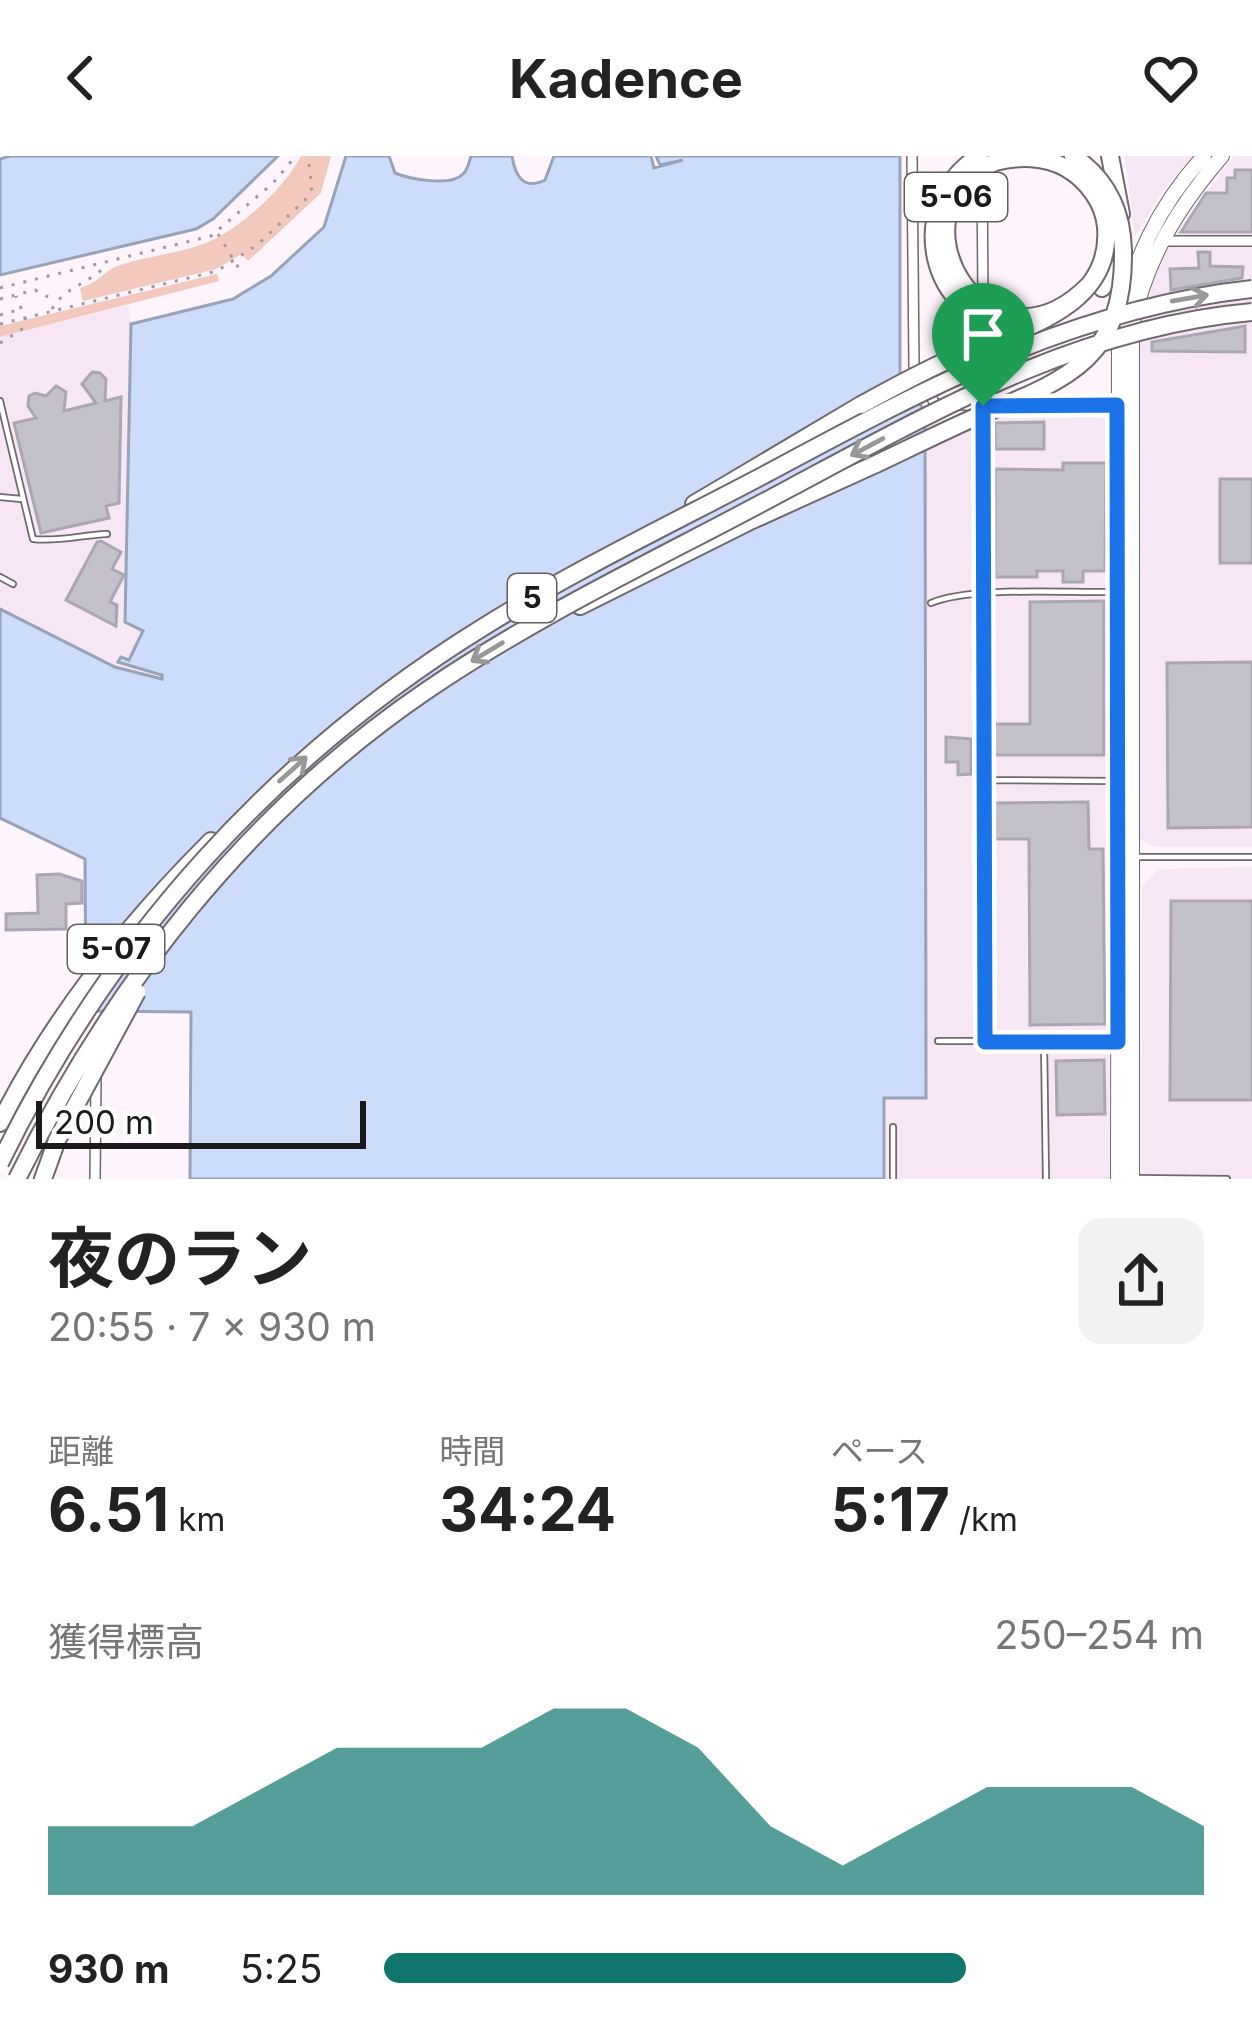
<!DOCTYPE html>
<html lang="ja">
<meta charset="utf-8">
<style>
:root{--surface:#fff;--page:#f2f2f2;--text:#222;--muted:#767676;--accent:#0f766e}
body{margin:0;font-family:Inter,"Noto Sans JP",sans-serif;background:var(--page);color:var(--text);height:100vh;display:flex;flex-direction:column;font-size:45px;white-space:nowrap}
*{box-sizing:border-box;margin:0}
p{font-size:39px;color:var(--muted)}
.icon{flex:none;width:66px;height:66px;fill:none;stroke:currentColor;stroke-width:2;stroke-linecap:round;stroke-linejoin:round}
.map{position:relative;height:1023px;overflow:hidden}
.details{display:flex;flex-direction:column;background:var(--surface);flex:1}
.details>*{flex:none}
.scale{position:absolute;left:36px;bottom:30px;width:330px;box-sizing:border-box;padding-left:12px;border:6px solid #1c191c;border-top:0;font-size:33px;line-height:42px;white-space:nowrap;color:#1c191c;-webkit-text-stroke:9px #fff;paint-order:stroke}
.pin{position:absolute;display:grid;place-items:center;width:102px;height:102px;color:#fff;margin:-123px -51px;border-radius:50% 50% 50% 0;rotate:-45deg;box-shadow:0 0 12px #0007}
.pin .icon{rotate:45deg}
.round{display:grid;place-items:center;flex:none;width:126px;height:126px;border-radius:24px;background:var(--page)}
.headline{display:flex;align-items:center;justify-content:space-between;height:204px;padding:0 48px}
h1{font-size:66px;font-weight:700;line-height:90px}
.stats{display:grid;grid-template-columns:repeat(3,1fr);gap:18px;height:204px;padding:12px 48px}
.stats div{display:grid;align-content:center}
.stats b{font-size:60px;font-weight:700}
.stats small{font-size:33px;font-weight:400}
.stats p{font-size:33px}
.chart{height:336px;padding:24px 48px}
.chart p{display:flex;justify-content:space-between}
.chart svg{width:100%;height:216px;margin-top:12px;fill:var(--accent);opacity:.7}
ul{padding:0 48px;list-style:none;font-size:39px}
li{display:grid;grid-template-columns:192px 144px 1fr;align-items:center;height:90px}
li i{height:30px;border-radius:15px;background:var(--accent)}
header{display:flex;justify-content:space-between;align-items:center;height:156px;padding:0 48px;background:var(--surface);font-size:54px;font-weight:700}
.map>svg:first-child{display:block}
</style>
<header><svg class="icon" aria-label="back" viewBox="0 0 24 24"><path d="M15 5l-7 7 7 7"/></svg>Kadence<svg class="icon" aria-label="heart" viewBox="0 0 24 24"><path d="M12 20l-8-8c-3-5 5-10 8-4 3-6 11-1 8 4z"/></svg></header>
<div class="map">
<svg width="1252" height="1023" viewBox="0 0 1252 1023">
<rect width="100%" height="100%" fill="#fef4fc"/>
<path fill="#f7e7f4" d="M1125 0H1194L1166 30 1135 80Z
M1234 0H1252V691H1155L1139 683 1140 197 1146 134 1161 97Z
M128 149 131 168 125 466 143 475 128 505 118 506 163 520 162 524 118 509 115 512 0 453V181Z
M1098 258 1106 265 1110 1023H884V941H926L924 265Z
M1252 711V1023H1141L1142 730 1158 713Z"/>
<path fill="#f3c9be" d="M301 0H331L321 37 248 105 242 98 216 113 83 145 80 132C101 126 104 114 120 109 147 100 176 98 203 88 238 75 284 33 301 0Z
M217 118 219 125 0 181V170Z"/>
<path fill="#cddcfb" stroke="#98a2b8" stroke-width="3" d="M10 0H278L213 63 196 73 0 119V3Z
M346 0H389L395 17C409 23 451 31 463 18 468 14 469 6 471 0H512C515 19 523 35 545 24L554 0H651L654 12 683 4 660 9 656 0H900V217L925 256 926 942H884V1023H190L191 856 86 855 85 703 0 662V453L115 511 162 523V519L118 506 121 501 129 504 143 475 125 466 131 168 233 143 271 120 324 71Z"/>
<path fill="#c4c1cb" stroke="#aaa7b2" stroke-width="3" d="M1235 14H1252V76H1181L1206 37H1227V22H1235Z
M1198 96H1210V110L1243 111 1242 122 1171 134 1170 113 1199 112Z
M1245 170V196L1152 195V186Z
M92 216 100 217 106 223 105 245 121 241 119 347 106 350 109 362 41 377 14 267 36 262 28 250 29 240 35 237 46 240 56 230 66 236 64 255 96 247 82 228Z
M1044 266V293H995V267Z
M1063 307H1106L1105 415H1083V426H1063V415H1037V421H995V313L1063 314Z
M1220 323H1252V407H1220Z
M101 385 121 396 112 413 124 419 110 446 117 449 116 470 66 444 97 386Z
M1104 445V599H994V568H1030V446Z
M1252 506V671L1168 672 1167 507Z
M946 581 971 583V618L958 619V606H946Z
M1088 646 1089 693H1103L1105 868 1030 869 1029 683H995V647Z
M59 718 82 725V747L66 748V773L6 774V758L38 757 37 719Z
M1171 745H1252V944H1170Z
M1104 904 1105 958 1057 959 1056 905Z"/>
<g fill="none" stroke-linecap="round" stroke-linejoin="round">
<defs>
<path id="lane" d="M0 245 33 383C59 386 81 379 107 378
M983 262 985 886
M0 341 21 343
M0 421 13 428
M931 447C971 430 1068 437 1116 436
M985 624 1112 625
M1136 701H1252
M938 885H1131
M1044 886 1046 1023
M893 971V1023
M1137 1022 1227 1023"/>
<path id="street" d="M912 0 914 210 920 220
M982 16 983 143
M1161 85H1252
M928 235 935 248 993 250
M1015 250 1125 248
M95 1023 96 922"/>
<path id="secondary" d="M1118 1023 1119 172C1132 106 1158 50 1204 0
M1132 1023V170C1146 103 1178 51 1222 0"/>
<path id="highway" d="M1110 0 1121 58
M1102 132 1114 111 1119 90
M694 348 861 249
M580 450 748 366 876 308
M0 967C52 863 129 767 211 685
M43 1023 57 984"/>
</defs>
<use href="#lane" stroke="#70686f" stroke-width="8"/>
<use href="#street" stroke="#70686f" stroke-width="12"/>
<use href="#secondary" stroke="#70686f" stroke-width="16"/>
<use href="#highway" stroke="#70686f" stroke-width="20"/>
<path stroke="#a1999f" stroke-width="3" stroke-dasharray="3 9" stroke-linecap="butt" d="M218 78 241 116
M0 132 211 80 273 27 296 0
M0 143 35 134 54 144
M52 153C66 129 91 128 107 108
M0 159 21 153
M0 168 217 115 257 89 305 44 312 32 308 0
M0 187 21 174 26 164 16 140"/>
<use href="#lane" stroke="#fff" stroke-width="4.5"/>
<use href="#street" stroke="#fff" stroke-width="9"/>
<use href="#secondary" stroke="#fff" stroke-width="14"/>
<use href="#highway" stroke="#fff" stroke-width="16"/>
<defs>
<path id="highway-bridge" d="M979 0C903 49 927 164 1018 173
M861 249C894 231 926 213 960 199 1018 173 1113 153 1106 71 1104 47 1087 24 1066 12 1045 0 1018 0 995 6 883 52 985 234 1089 129
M876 308C910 292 944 275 978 260 1066 224 1125 204 1123 94 1122 54 1107 23 1073 0
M57 984 137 836
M0 1007C108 784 274 600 485 470 575 414 671 368 764 319 923 234 1070 153 1252 133
M17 1023C112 830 247 657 426 535 540 457 668 398 790 332 938 253 1081 171 1252 156"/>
</defs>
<use href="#highway-bridge" stroke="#70686f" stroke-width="20" stroke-linecap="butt"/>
<use href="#highway-bridge" stroke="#fff" stroke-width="16"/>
</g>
<defs><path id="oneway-shaft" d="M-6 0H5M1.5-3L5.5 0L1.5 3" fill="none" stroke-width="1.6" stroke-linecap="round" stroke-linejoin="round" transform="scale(3)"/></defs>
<g stroke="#999899">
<use href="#oneway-shaft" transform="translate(1190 142) rotate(-10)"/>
<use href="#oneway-shaft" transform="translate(867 291) rotate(152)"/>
<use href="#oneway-shaft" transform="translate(487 496) rotate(149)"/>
<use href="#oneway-shaft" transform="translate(293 613) rotate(-42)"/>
</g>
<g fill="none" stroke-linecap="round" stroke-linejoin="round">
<defs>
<path id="route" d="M1117 249 1118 886H985L983 250Z"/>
</defs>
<use href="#route" stroke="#fff" stroke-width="24"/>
<use href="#route" stroke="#1a73e8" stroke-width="15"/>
</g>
<g text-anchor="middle" stroke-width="12" stroke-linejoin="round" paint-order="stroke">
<g fill="#fff" stroke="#605e60" stroke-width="3">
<rect x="905" y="17" width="102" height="48" rx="9"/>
<rect x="508" y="418" width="48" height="48" rx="9"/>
<rect x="68" y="769" width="96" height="48" rx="9"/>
</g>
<g font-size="30" font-weight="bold" fill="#1c191c">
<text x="956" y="51">5-06</text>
<text x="532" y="452">5</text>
<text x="116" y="803">5-07</text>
</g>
</g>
</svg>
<div class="scale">200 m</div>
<div class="pin" style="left:983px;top:250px;background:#1e9e55"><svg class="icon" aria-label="arrive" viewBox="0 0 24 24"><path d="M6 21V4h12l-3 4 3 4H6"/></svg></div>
</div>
<section class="details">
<div class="headline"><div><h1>夜のラン</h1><p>20:55 · 7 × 930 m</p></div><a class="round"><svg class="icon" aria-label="share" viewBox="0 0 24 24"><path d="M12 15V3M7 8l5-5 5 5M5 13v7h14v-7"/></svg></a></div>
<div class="stats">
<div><p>距離</p><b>6.51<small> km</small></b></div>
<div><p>時間</p><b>34:24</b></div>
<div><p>ペース</p><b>5:17<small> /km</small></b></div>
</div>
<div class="chart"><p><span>獲得標高</span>250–254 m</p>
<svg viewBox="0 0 160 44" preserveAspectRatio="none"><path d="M0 44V30L10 30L20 30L30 22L40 14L50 14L60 14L70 6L80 6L90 14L100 30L110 38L120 30L130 22L140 22L150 22L160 30V44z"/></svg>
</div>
<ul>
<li><b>930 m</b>5:25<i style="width:71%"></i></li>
</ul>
</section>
